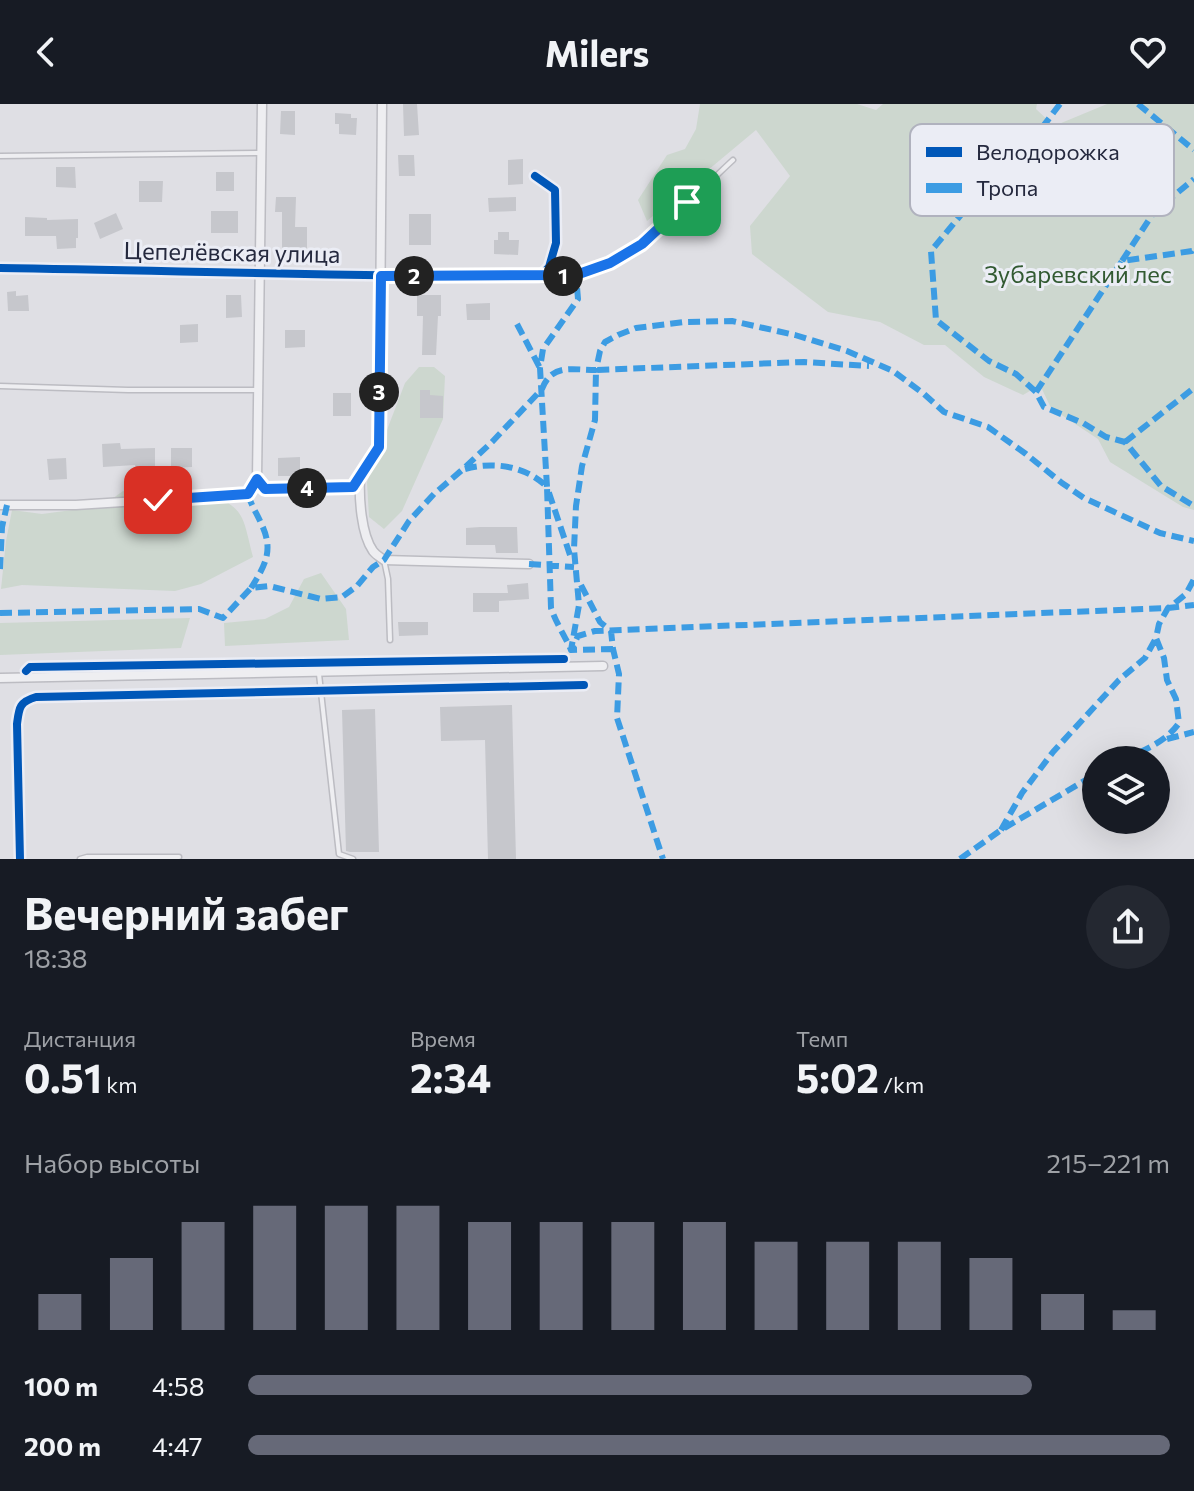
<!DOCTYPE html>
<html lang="ru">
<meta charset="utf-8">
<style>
:root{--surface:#171b24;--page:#242831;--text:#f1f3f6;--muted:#9ea1a6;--accent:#666978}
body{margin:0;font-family:Commissioner,sans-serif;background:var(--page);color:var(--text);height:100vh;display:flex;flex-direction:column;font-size:30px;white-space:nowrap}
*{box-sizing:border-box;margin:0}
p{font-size:26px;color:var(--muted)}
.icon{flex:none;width:44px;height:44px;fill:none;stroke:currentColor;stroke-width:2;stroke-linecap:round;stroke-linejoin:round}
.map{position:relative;height:755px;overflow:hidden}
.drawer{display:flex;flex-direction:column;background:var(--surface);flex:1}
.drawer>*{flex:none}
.tools{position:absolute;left:1082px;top:642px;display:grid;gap:16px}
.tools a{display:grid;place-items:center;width:88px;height:88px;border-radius:50%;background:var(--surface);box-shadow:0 8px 32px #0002;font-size:40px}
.pin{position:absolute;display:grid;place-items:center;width:68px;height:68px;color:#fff;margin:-34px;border-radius:16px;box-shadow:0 4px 12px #0006}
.km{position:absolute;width:40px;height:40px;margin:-20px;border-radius:50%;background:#222;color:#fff;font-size:22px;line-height:40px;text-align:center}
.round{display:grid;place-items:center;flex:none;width:84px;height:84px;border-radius:42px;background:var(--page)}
.overview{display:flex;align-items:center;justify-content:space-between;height:136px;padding:0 24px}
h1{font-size:44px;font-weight:700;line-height:60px}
.stats{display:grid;grid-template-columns:repeat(3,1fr);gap:12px;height:136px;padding:8px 24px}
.stats div{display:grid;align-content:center}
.stats b{font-size:40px;font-weight:700}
.stats small{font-size:22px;font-weight:400}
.stats p{font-size:22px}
.chart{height:224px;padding:16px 24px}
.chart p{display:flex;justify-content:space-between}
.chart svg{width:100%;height:144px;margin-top:8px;stroke:var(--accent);stroke-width:6}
ul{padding:0 24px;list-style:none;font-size:26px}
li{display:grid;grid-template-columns:128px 96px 1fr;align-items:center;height:60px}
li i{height:20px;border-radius:10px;background:var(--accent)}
header{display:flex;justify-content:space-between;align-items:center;height:104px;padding:0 24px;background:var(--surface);font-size:36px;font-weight:700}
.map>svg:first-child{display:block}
</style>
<header><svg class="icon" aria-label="back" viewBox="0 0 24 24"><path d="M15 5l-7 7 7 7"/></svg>Milers<svg class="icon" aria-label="heart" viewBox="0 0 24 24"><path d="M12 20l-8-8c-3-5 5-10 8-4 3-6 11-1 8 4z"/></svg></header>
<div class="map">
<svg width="1194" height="755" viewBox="0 0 1194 755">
<rect width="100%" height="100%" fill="#dfdfe4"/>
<path fill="#cdd7cf" d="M700 0H857L876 6 883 0H1037L1036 5 1054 22 1107 0H1194V406L1183 403 1110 358 1098 335 1051 304 1040 281 1023 291 984 273 945 241H924L880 218 828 208 752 150 750 122 790 72 756 26 647 117 638 96 667 51 685 45 696 25Z
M419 263H434L445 272 443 315 402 407 384 425 369 413 367 378 405 279Z
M203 386C246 405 242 410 253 453L201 480 175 487 22 481 1 485 6 437 12 406 42 410 102 402 123 387 145 394Z
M321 469 346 505 349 536 225 542 224 519 265 515 289 503 304 475Z
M190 514 181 544 0 551V519Z"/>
<path fill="#c6c7cc" d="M403 0H417L419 31 404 32Z
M281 7H295V31L280 30Z
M335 9 351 10V14H357L356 31 339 30V20H335Z
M398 51H414L415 72H399Z
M523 55V80L508 81V56Z
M56 63H75L76 84 56 83Z
M216 68H234V87H216Z
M139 77H163L162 98H139Z
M276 93H296L295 123H307V146H282V108H275Z
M516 93V107L489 108 488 94Z
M211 107H238V129H211Z
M116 109 123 125 100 135 94 119Z
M409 110H431V141H409Z
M25 113 47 114V116L78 115V134H76V144L57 145 56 132H25Z
M498 128H509V136H519L518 151 494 150V136H498Z
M16 187V192L28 191 29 207H8L7 188Z
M226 191H241L242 213 226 214Z
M417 191H441V212H438L436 251H422L423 212H417Z
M490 199V216H467L466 200Z
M198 220V238L180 239V221Z
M285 226H305V243L285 244Z
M420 286H430V291L443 292V314H420Z
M333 289H351V312H333Z
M120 339 121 345 155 344V365H136L135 361 103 363 102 340Z
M171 344H192V363L171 364Z
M300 353V372H278V354Z
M66 354 67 375 49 376 47 355Z
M480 423H517L518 449H496L495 441H466V424Z
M528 479 529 495 499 497V508H473V489H508L507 481Z
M398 518H428V531L399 532Z
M512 601 516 755H488L485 636 441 637 440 603Z
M375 605 379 748H350L346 747 342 606Z"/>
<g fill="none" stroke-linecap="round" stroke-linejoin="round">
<defs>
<path id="lane" d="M0 52 259 49
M541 173C553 172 567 173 579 170 642 153 686 99 733 56
M0 282 128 286H257
M384 456 388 475 390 536
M319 570 339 750 353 755
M80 755 87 753H179"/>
<path id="street" d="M0 164C180 167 359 172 539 173L549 163 556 139 555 86 535 72
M360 373C359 394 361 430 373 447 376 451 380 453 384 456L529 460
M257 375 265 385 353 383 379 343 382 0
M0 401H76L248 390 257 375 262 0
M0 574 603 562"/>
</defs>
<use href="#lane" stroke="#bcbcc2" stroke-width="7"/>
<use href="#street" stroke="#bcbcc2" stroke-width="11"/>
<use href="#lane" stroke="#eeeef1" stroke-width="4"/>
<use href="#street" stroke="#eeeef1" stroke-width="8"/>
<path stroke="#3c9ce3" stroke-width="6" stroke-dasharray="12 6" stroke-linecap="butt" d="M1060 0 1000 79 974 95 931 147 936 216 989 257 1016 270 1036 288 1044 303 1083 319 1106 333 1125 338 1161 382 1194 402
M1138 0 1194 46
M1122 157 1154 108 1194 75
M517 220 540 264
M1036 288 1122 157 1192 147 1194 144
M1125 338 1194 284
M465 365C494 357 526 362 547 383L551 504C556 519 565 532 571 546L579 501 574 445 576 402 582 362 595 316 596 266 804 258 869 262
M248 390C251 401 256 408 261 419 274 446 266 460 251 484
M570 451 547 383 540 264 543 245 578 195 576 171
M529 460 574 463
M0 465 2 423 7 401
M581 481 600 518 611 527 613 545 619 570 617 614 663 755
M1175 499 1186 490 1194 475
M0 509 199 505 223 514 251 484 269 482 321 495 342 493 357 482 373 463 384 456 409 417 434 390 462 366 492 338 542 285C552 259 572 266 596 266L600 247 605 238 618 231 636 224 684 218 732 217 795 231 847 247 893 267 924 290 944 308 988 323 1026 350 1062 379 1084 394 1160 429 1194 437
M613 545 571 546 578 532 595 527 1168 504 1194 501
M1167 635 1194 628
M1123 656C1144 646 1166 638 1179 619L1176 595 1167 576 1164 554 1156 534 1159 520 1168 504 1172 501
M1001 726 1022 689 1053 648 1119 576 1145 554 1156 534
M960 755 1001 726 1096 670"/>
<defs>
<path id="cycleway" d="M0 164C180 167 359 172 539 173L549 163 556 139 555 86 535 72
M26 567 30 563 564 555
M20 755 17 620C19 604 19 598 36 593L584 581"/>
</defs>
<use href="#cycleway" stroke="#ebedf5" stroke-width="13"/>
<use href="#cycleway" stroke="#0057b8" stroke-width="8"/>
</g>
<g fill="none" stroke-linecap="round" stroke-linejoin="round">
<defs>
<path id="route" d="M158 396 248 390 257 375 265 385 353 383 379 343 381 172 576 171 610 159 642 140 687 98"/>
</defs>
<use href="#route" stroke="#fff" stroke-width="16"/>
<use href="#route" stroke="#1a73e8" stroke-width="10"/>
</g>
<g text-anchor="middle" stroke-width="6" stroke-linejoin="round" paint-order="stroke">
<g font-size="24" fill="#25293e" stroke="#ebedf5">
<text transform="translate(232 149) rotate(1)" y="8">Цепелёвская улица</text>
</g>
<g font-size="24" fill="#325a32" stroke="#ebedf5">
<text x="1078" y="179">Зубаревский лес</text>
</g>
</g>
<rect x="910" y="20" width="264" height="92" rx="12" fill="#ebedf5" stroke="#b0b2be" stroke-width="2"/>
<rect x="926" y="43" width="36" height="10" fill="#0057b8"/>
<rect x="926" y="79" width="36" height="10" fill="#3c9ce3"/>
<g font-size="22" fill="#25293e">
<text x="976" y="56">Велодорожка</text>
<text x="976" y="92">Тропа</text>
</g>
</svg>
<div class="tools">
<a><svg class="icon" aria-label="layers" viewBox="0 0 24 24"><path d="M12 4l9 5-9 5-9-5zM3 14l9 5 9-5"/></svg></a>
</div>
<div class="pin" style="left:687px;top:98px;background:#1e9e55"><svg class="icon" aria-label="arrive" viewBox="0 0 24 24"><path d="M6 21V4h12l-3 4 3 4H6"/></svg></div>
<div class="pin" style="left:158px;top:396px;background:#d93025"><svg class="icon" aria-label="check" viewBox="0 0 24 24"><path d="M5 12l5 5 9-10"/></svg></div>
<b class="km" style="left:563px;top:172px">1</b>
<b class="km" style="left:414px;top:172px">2</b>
<b class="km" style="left:379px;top:288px">3</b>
<b class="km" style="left:307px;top:384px">4</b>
</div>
<section class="drawer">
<div class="overview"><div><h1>Вечерний забег</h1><p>18:38</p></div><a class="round"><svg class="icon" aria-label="share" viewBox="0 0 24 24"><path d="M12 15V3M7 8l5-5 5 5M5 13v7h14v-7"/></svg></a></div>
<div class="stats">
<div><p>Дистанция</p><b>0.51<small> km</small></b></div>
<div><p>Время</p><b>2:34</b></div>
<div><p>Темп</p><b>5:02<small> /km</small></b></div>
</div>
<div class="chart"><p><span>Набор высоты</span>215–221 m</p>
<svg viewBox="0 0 160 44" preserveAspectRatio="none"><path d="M5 44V33M15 44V22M25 44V11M35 44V6M45 44V6M55 44V6M65 44V11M75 44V11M85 44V11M95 44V11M105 44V17M115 44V17M125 44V17M135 44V22M145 44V33M155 44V38"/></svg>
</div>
<ul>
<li><b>100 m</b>4:58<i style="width:85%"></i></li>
<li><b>200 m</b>4:47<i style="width:100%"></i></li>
</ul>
</section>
